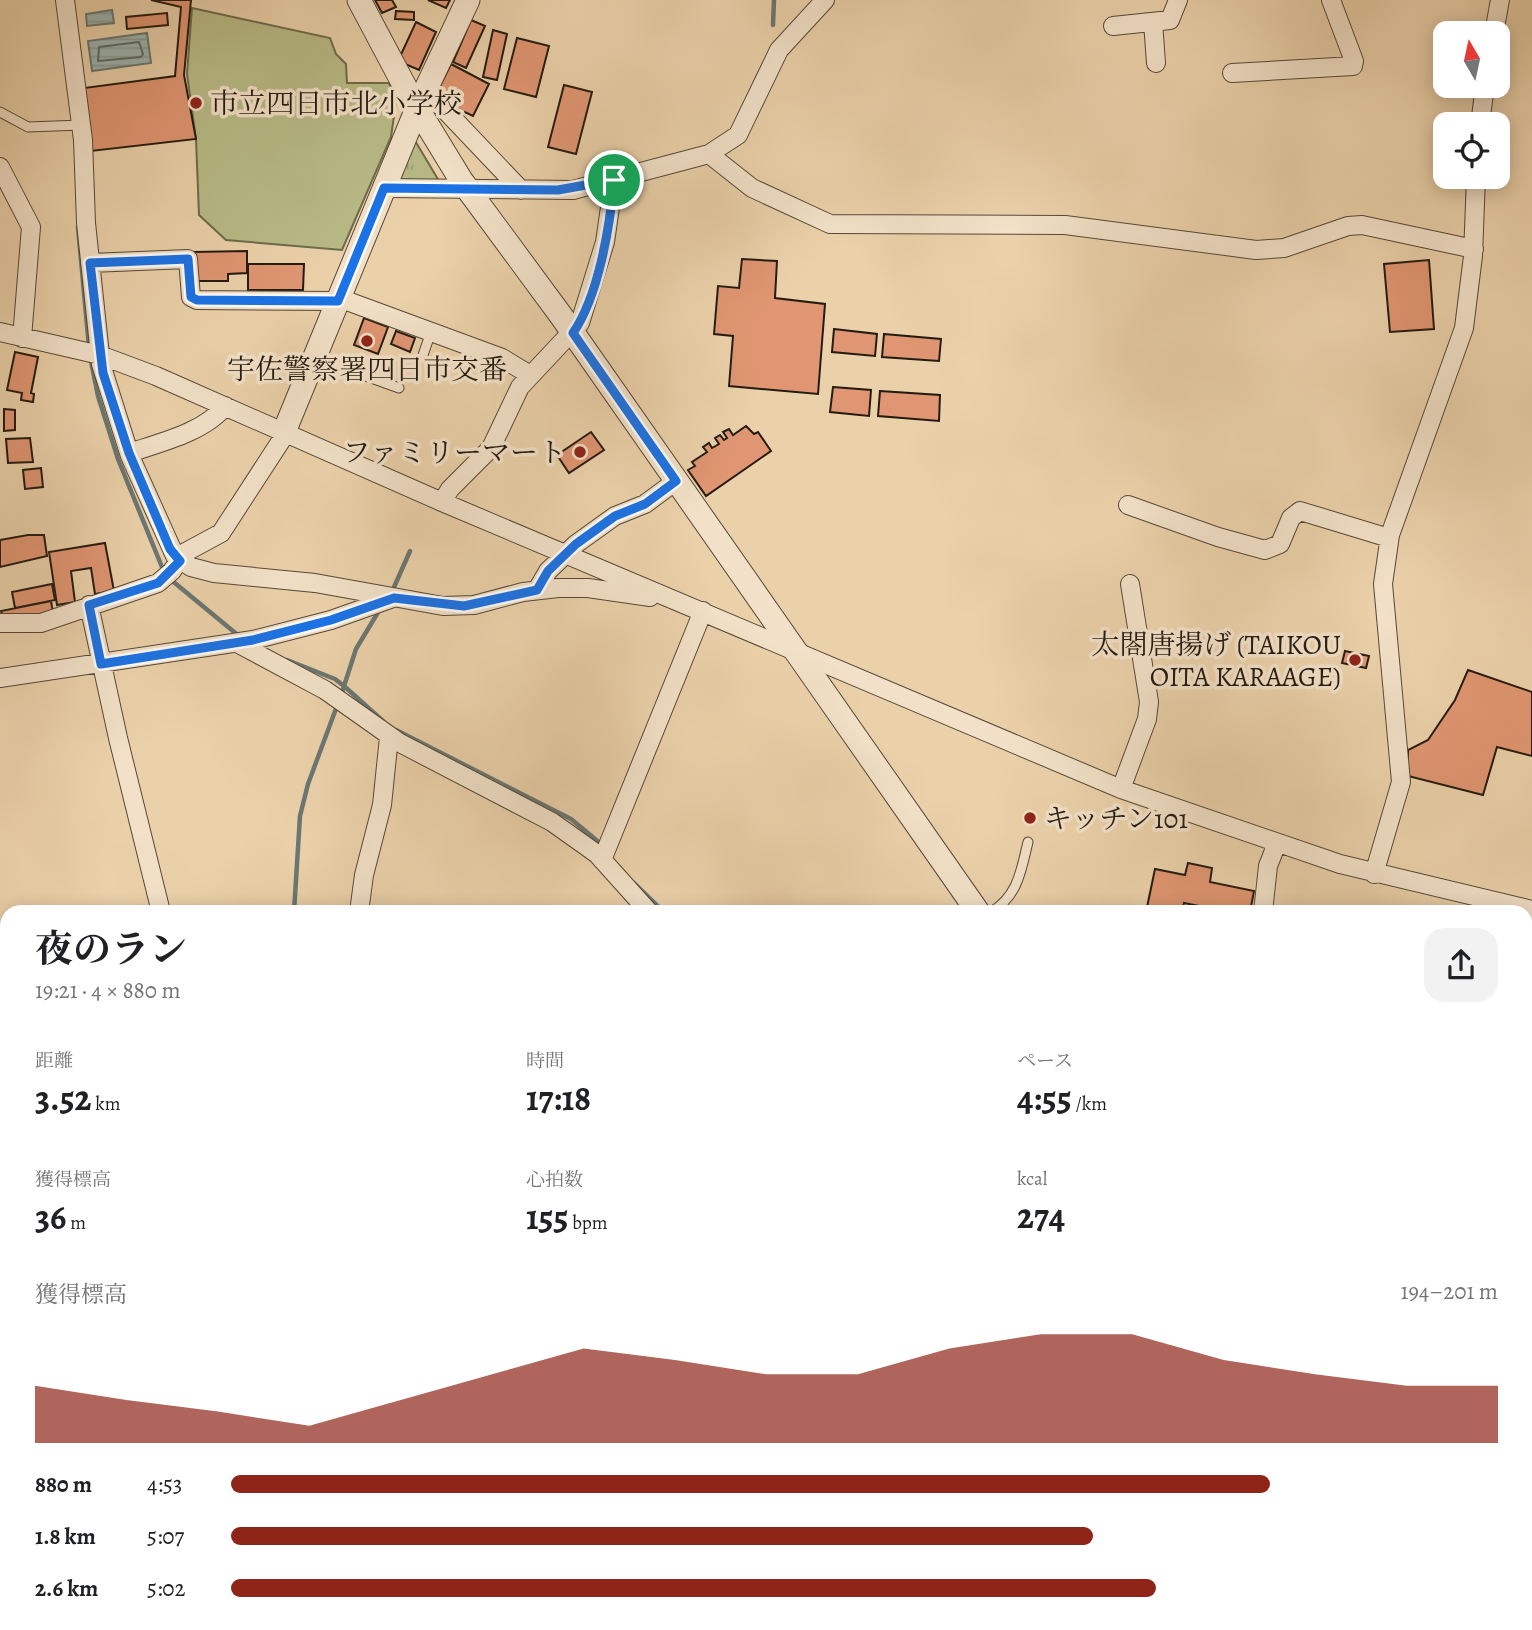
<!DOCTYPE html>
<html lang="ja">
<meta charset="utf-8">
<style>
:root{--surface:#fff;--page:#f2f2f2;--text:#202124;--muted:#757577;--accent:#8f2418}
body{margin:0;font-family:Alegreya,"Noto Serif JP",serif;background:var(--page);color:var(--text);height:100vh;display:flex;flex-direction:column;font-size:26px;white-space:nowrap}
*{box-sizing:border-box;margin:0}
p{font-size:23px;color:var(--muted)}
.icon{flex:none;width:38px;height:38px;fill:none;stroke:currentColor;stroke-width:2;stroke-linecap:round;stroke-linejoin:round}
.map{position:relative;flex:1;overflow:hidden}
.side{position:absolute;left:0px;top:905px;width:1533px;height:726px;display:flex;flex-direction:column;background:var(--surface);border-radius:21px 21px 0 0;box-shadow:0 4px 18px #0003}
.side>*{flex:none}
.needle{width:46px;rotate:351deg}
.fabs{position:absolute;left:1433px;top:21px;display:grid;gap:14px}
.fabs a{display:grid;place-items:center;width:77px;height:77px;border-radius:14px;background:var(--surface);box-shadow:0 4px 18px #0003;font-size:35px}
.pin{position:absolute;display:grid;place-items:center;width:60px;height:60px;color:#fff;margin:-30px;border:4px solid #fff;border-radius:50%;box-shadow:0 2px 7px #0007}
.round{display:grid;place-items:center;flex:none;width:74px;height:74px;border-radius:21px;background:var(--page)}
.headline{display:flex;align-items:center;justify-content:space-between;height:119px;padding:0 35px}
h1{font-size:38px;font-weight:700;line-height:52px}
.stats{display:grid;grid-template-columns:repeat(3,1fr);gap:10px;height:119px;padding:7px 35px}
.stats div{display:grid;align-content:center}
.stats b{font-size:35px;font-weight:700}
.stats small{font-size:19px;font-weight:400}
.stats p{font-size:19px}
.chart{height:196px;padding:14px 35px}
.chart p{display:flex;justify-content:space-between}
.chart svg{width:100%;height:126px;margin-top:7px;fill:var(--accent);opacity:.7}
ul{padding:0 35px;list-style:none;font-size:23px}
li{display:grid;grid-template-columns:112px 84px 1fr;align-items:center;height:52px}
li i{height:18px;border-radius:9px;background:var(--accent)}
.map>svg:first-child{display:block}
</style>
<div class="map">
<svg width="1532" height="1630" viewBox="0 0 1532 1630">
<defs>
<pattern id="grass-tufts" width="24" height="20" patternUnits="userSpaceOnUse" patternTransform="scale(1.75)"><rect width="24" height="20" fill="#b8bb87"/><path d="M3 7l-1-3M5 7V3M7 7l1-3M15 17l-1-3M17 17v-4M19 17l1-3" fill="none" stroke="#9ea074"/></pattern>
<pattern id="water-rules" width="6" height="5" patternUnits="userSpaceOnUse" patternTransform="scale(1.75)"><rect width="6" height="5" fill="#9bb5b2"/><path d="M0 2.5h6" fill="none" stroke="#859b98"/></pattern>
</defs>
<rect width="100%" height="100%" fill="#ebd1aa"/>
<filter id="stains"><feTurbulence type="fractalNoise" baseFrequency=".00286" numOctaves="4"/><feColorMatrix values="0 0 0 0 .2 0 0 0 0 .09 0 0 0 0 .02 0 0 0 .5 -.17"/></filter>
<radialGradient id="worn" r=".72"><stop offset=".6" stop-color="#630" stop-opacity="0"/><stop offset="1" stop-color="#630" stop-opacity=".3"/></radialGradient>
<path fill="url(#grass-tufts)" stroke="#6e6b4c" stroke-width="2" d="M414 139 442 186 390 185Z"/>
<path fill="#b8bb87" stroke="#6e6b4c" stroke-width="2" d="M192 8 330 38 336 54 346 64 347 83H389L396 102 391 137 342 250 226 240 199 215 196 139 187 74Z"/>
<path fill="url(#water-rules)" stroke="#6b7772" stroke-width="2" d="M112 10 114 23 87 26 86 14Z
M147 33 151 63 92 71 88 41Z"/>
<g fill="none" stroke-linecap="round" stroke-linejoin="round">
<path stroke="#606862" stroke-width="2" d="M139 42 143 54 141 57 98 61 99 47Z"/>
<path stroke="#6b7772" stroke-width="4.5" d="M773 25 774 0
M78 227 89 347
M90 356 98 396 118 459 164 572
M170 579 239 636
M391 594 410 551
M380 609 356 649 344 686 383 721
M287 660 335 679 344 686 341 695
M396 730 571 819 601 844
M634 883 664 912
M294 912 300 816 308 784 337 706
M341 1624 342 1630
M1511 1624 1518 1630"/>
</g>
<path fill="#e09672" stroke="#241b12" stroke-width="2" d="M151 0H191L184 75 196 139 91 151 84 88 175 76 181 7Z
M375 0H392L396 7 382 13Z
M428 0H450L446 8Z
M396 11 414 12V20L395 19Z
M167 13 168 25 127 29 126 17Z
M471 20 485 26 466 68 453 62Z
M416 22 436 32 419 70 398 61Z
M493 30 507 34 497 80 483 77Z
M517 38 549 46 536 97 504 89Z
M451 64 489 84 473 116 439 100 437 92Z
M564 85 592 92 576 154 548 147Z
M247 251V273L228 274V281H194L193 252Z
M742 259 777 261 775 298 825 304 818 394 729 386 733 336 714 334 718 286 739 288Z
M1429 260 1434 329 1390 332 1384 264Z
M248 264H304L303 290H248Z
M364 318 388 327 378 354 354 345Z
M834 329 877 334 875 356 832 352Z
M396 331 415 338 410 352 391 344Z
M884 334 941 339 939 361 882 357Z
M15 352 38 357 31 393 34 394 33 402 21 400 22 393 7 390Z
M833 387 871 390 869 416 830 412Z
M880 391 940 395 939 421 878 416Z
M4 409 15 410V430L4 431Z
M746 426 754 434 758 432 771 451 706 496 688 470 695 466 692 462 707 452 703 447 709 443 712 448 719 444 715 438 720 435 724 440 727 438 723 432 729 429 733 435Z
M591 432 604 450 569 473 557 455Z
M30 438 33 462 8 463 6 439Z
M41 468 43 487 25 489 23 470Z
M28 535H44L47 556 0 567V540Z
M105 543 114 591 95 594 91 568 71 571 75 602 57 605 49 552Z
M52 584 55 600 15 608 12 592Z
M51 601 53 613 17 619 3 617 1 611Z
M1345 651 1369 656 1366 668 1342 663Z
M1468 670 1532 692V756L1497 747 1483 795 1408 776V750L1428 740 1455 700Z
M1188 863 1212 868 1210 882 1254 891 1250 912H1228L1184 903 1182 912H1146L1155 869 1185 875Z"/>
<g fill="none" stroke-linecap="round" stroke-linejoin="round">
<defs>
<path id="service" d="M0 112 28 127 82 125
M423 355 431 332
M316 358 399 388
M991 912C1018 896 1021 871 1028 842
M0 973H7"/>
<path id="minor" d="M65 0 83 140 86 223 101 364 130 456 175 556 191 567 214 573 315 583 443 606 474 605 523 592 558 588H588L650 597
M1153 22 1156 63
M1113 26 1170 20 1178 0
M1494 33 1500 0
M1232 73 1353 66 1354 61 1331 0
M426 90 521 190
M1480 124 1485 86
M709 154 752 188 830 224 1065 225 1256 250 1284 248 1348 226 1362 225 1474 249
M0 167 31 227 22 338
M384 188 573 190 709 154 738 135 779 50 825 0
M90 263 188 259 191 297 197 300 338 301
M339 298 502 358 530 375
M0 332 100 355 156 376 442 502 1121 789 1340 864 1532 910
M129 453C159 443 205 432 225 406
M442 502 450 489 491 448 520 387 580 323 605 242 614 180
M1128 505 1218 537 1265 550 1280 544 1291 518 1300 511 1389 538
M537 590 548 571 576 544 615 516 645 504 676 481
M89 605 118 738 161 912
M0 623H41L158 583 172 571 184 553 221 533 286 433
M237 643 325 690 400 743 552 822 597 854 649 912
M0 678 253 640 331 620 393 598
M1121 789 1147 719 1149 702 1130 584
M602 860 703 611
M1374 874 1401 782 1383 584 1390 535 1464 328 1473 256 1476 177
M359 912 364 875 382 805 389 737
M1263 912 1268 866 1277 843
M1526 1171 1532 1155
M0 1178 7 1179
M1526 1242 1532 1243
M1526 1339 1532 1341
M0 1448 7 1485
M1526 1477 1532 1476
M31 1624 32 1630
M409 1624 410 1630
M1448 1624 1460 1630
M1474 1630 1476 1624"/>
<path id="tertiary" d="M359 0 411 98 461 180 562 317 978 912
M284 432 418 106 468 0
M1526 1560 1532 1565
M917 1624 921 1627 1075 1630"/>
</defs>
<use href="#service" stroke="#564838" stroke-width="11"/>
<use href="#minor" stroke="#564838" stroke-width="20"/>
<use href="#tertiary" stroke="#564838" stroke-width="25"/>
<use href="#service" stroke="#f2e1c8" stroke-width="9"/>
<use href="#minor" stroke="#f2e1c8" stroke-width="18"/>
<use href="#tertiary" stroke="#f2e1c8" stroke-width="23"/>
</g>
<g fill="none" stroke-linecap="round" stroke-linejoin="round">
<defs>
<path id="route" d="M614 180C610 226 599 295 573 333L676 481 645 504 615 516 576 544 548 571 537 590 464 606 394 598 331 620 253 640 101 664 89 605 158 583 180 561 170 549 129 453 103 373 90 263 188 259 191 297 197 300 338 301 384 188 558 190Z"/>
</defs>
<use href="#route" stroke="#fff" stroke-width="14"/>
<use href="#route" stroke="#1a73e8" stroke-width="9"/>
</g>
<g fill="#8f2418" stroke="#f2e1c8" stroke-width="2.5">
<circle cx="196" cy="103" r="7"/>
<circle cx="367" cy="341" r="7"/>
<circle cx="580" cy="452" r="7"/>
<circle cx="1355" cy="660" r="7"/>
<circle cx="1030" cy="818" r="7"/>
</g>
<g text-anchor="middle" stroke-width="7" stroke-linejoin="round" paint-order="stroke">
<g font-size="28" fill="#241b12" stroke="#f2e1c8" text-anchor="start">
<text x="210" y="113">市立四日市北小学校</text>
<text x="367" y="379" text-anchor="middle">宇佐警察署四日市交番</text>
<text x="566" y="462" text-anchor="end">ファミリーマート</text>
<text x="1341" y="654" text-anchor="end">太閤唐揚げ (TAIKOU<tspan x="1341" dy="32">OITA KARAAGE)</tspan></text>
<text x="1044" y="828">キッチン101</text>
</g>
</g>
<rect width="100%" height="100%" filter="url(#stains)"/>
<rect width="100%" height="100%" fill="url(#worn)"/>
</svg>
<div class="fabs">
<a><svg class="needle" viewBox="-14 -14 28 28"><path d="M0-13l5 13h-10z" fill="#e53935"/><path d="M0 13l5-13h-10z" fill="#757577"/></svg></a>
<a><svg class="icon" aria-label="locate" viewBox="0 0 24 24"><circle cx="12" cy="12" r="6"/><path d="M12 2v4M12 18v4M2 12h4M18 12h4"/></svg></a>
</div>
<div class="pin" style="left:614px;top:180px;background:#1e9e55"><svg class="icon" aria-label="arrive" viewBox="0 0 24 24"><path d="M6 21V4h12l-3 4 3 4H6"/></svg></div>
<section class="side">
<div class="headline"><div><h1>夜のラン</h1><p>19:21 · 4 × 880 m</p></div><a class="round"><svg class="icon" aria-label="share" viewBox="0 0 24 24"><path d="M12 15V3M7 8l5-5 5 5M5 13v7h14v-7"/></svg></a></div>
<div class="stats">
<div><p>距離</p><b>3.52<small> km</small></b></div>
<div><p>時間</p><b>17:18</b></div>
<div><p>ペース</p><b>4:55<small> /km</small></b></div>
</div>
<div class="stats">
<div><p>獲得標高</p><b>36<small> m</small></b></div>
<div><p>心拍数</p><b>155<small> bpm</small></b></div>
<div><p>kcal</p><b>274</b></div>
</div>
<div class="chart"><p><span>獲得標高</span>194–201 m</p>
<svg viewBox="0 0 160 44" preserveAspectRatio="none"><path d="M0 44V24L10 29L20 33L30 38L40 29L50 20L60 11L70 15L80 20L90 20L100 11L110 6L120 6L130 15L140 20L150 24L160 24V44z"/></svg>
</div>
<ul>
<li><b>880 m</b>4:53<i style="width:82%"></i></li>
<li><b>1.8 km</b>5:07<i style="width:68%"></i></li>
<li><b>2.6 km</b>5:02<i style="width:73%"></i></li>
</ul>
</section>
</div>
